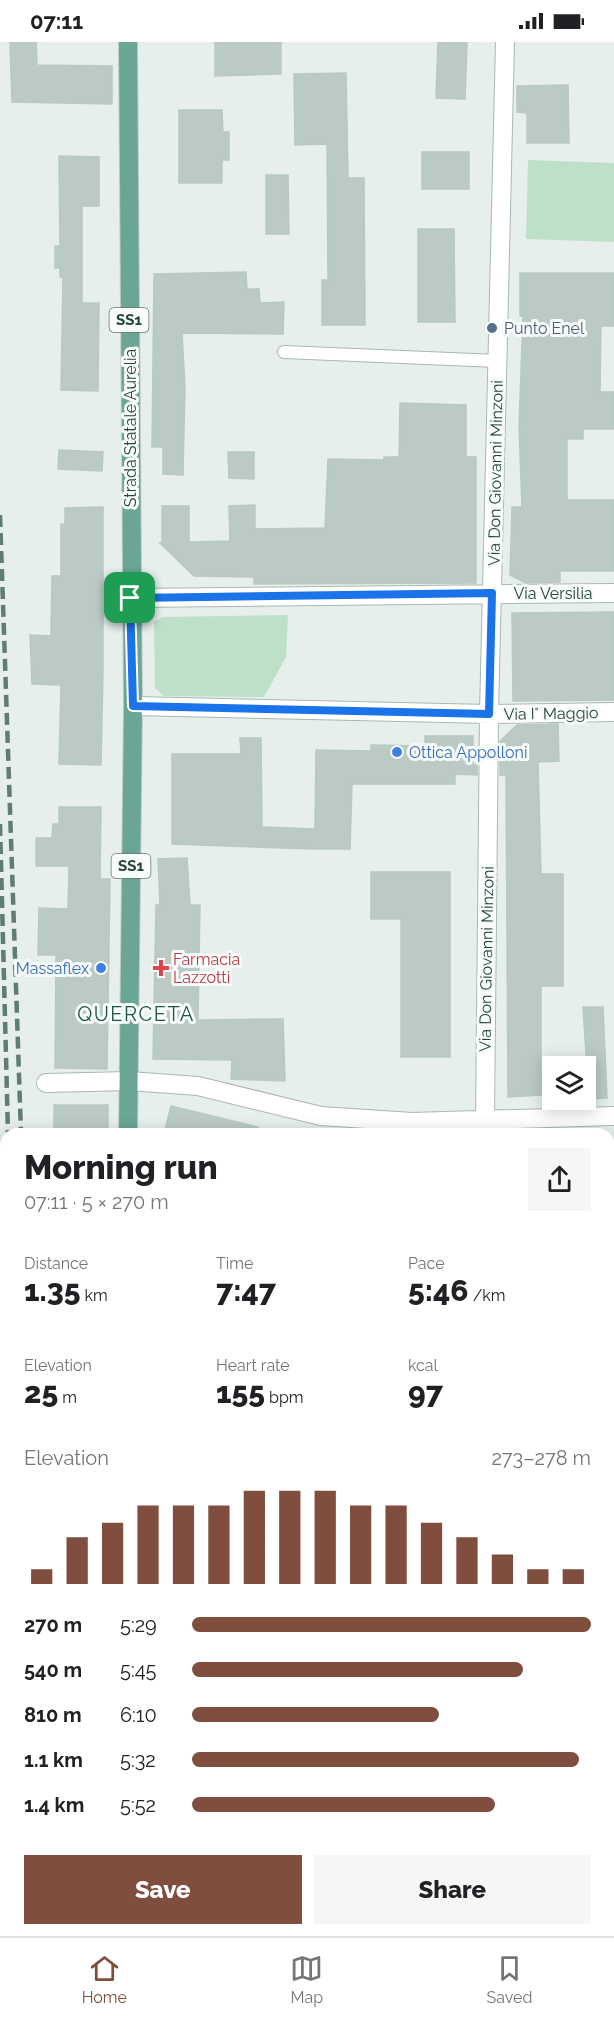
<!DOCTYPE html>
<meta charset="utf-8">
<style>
:root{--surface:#fff;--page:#f6f6f6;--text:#202124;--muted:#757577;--line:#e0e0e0;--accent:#7f4e3f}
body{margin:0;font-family:Raleway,sans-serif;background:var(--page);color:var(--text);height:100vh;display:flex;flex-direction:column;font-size:22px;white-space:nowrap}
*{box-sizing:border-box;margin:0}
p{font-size:20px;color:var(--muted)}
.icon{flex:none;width:33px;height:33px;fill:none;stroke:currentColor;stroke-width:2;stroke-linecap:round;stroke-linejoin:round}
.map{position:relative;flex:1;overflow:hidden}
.sheet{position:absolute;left:0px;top:1086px;width:615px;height:808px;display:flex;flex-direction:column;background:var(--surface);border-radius:18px 18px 0 0;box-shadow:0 3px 15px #0003}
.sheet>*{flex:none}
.buttons{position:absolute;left:542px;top:1014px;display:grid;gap:12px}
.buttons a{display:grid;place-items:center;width:54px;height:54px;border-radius:0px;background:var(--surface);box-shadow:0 3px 15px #0003;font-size:30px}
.pin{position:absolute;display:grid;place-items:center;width:51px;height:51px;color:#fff;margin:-26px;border-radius:12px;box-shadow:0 3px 9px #0006}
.round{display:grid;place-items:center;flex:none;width:63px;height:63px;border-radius:0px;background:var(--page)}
.summary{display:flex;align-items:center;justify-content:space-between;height:102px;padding:0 24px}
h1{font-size:33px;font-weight:800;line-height:45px}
.stats{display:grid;grid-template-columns:repeat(3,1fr);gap:9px;height:102px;padding:6px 24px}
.stats div{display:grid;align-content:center}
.stats b{font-size:30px;font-weight:800}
.stats small{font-size:16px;font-weight:400}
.stats p{font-size:16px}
.chart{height:168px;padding:12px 24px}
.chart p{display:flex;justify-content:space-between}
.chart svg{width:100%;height:108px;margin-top:6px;stroke:var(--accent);stroke-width:6}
.cta{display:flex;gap:12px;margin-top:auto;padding:12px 24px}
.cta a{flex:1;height:69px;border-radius:0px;background:var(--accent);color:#fff;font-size:24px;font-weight:800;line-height:69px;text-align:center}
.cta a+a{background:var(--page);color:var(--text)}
ul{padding:0 24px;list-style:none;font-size:20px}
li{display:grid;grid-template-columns:96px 72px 1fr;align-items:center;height:45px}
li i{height:15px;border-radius:8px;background:var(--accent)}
.status{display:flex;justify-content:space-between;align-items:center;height:42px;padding:0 30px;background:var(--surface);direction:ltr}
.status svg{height:16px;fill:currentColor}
.tab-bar{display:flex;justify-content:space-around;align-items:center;height:84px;border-top:2px solid var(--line);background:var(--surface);font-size:16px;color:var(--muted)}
.tab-bar a{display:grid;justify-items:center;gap:3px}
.tab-bar .selected{color:var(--accent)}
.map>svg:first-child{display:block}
</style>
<div class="status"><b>07:11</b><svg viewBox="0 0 49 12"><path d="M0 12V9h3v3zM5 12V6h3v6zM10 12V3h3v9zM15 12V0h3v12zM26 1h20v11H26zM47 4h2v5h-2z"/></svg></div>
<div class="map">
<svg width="614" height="1894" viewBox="0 0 614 1894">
<rect width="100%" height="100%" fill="#e6efeb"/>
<path fill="#bfe0c8" d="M528 118 614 121V200L526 197Z
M288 573 286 615 264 655 164 654 155 646 154 580 163 575Z"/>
<path fill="#bbcac4" stroke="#b8c9c2" stroke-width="1.5" d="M10 0H36L37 23 112 24V62L12 60Z
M215 0H281V32L215 34Z
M438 0H467L465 57 436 56Z
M346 31 348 136H364L365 283H322V238H328L327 102 295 103 294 32Z
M568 43 569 101H527V71L517 70V44Z
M179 68H222L223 90H229V118H222V141H179Z
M422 110H469V147H422Z
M59 114 99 115V164H82V261H99L98 349 61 348 63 235H60V226H55V204H60Z
M266 133H288L289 192H266Z
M418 187H454L455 280H418Z
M246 230 247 247H259L260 261 284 260 283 292 182 291 185 345 183 433 163 432V405H152L154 232Z
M520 231H614V284H601L600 350H614V387H583V397H567V458H614V529H560V540L526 541 510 533 512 465H522L519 385 523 274H520Z
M400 361 466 363V415H476V541L254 542V535L194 534 160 501H162V464H189V500L230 499 229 464 255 463V487L325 486 328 417 384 418V415H399Z
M59 408 103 410 102 429 58 427Z
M228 410H254V437L229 436Z
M103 465V628L101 723 59 722 61 643 32 642 30 593 51 594 52 534H61V482L65 483V466Z
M614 570V658L513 659 512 571Z
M558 682 559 719 538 720 541 832H563V944H541V1053L508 1055 506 733H500V699L517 683Z
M425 694H473V724L477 720V733L455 732V742H352L350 807H314L172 802V712H241L240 696H261L262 785 315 787 316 708 371 709V703L425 704Z
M59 765H101L100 837H110L107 1027 55 1026 56 913H38L39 866 68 867 69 824H36V796H52L53 782H59Z
M187 816 190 863H200L198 978 283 977 285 1039 231 1037 232 1018 153 1017 156 863H160L158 817Z
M371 830H450V1015H401V877H371Z
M583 965H603L607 1056 589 1057Z
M54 1063H108V1092H54Z
M171 1064 258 1085 257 1092H164Z"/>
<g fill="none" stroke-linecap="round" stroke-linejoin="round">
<defs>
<path id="service" d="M284 310 498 319"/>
<path id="minor" d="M130 556 614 551
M133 664 489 672 614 670
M46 1041 129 1039 198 1044 321 1074 412 1080 614 1074
M485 1077 489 672 505 0
M609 1243 614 1247
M609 1775 614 1776
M342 1888 372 1894"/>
<path id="primary" d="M128 0 133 664 128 1092
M113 1894V1888"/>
</defs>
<use href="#service" stroke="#a8b8b2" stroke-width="14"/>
<use href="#minor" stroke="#a8b8b2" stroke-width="20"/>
<use href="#primary" stroke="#c2cac8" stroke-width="20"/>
<use href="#service" stroke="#fff" stroke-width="12"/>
<use href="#minor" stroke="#fff" stroke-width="18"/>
<use href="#primary" stroke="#6aa596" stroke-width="18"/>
<path stroke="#5f7d75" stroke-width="4.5" stroke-dasharray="12 6" stroke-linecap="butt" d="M0 473 21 1092
M0 782 8 1092
M30 1888V1894
M47 1888V1894"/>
</g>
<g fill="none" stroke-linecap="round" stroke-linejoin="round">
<defs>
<path id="route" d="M492 551 489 672 133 664 130 556Z"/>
</defs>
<use href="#route" stroke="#fff" stroke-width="12"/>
<use href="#route" stroke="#1a73e8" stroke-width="8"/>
</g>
<circle fill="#5c6f8a" stroke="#f7fbf9" stroke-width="2" cx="492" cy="286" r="6"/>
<g fill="#3f7fe0" stroke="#f7fbf9" stroke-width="2">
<circle cx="397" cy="710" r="6"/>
<circle cx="101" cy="926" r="6"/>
</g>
<path fill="#e0444e" stroke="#f7fbf9" stroke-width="2" d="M158 917h6v6h6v6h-6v6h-6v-6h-6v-6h6z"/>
<g text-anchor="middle" stroke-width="6" stroke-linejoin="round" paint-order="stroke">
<g fill="#f7fbf9" stroke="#637a73" stroke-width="1.5">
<rect x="109.5" y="266" width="39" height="24" rx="4.5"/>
<rect x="111.5" y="812" width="39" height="24" rx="4.5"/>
</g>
<g font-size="15" font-weight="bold" fill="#24423a">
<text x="129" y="283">SS1</text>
<text x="131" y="829">SS1</text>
</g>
<g font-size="16" fill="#4e5e75" stroke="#f7fbf9" text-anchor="start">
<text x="504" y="292">Punto Enel</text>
</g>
<g font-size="16" fill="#24423a" stroke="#f7fbf9">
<text transform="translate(130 386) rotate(-90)" y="6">Strada Statale Aurelia</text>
<text transform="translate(495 431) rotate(-89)" y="6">Via Don Giovanni Minzoni</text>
<text x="553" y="557">Via Versilia</text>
<text transform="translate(551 671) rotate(-1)" y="6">Via I° Maggio</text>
<text transform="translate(486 917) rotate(-89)" y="6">Via Don Giovanni Minzoni</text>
</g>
<g font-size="16" fill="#366cbe" stroke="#f7fbf9" text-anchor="start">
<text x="409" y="716">Ottica Appolloni</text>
<text x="89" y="932" text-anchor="end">Massaflex</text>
</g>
<g font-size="16" fill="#be3a42" stroke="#f7fbf9" text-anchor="start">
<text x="173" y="923">Farmacia<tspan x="173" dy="18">Lazzotti</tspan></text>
</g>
<g font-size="20" letter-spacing="1.5" fill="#1f5548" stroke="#f7fbf9">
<text x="136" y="979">QUERCETA</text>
</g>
</g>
</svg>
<div class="buttons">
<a><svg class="icon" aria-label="layers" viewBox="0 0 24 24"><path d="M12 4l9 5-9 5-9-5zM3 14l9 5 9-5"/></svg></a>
</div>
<div class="pin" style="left:130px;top:556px;background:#1e9e55"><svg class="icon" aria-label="arrive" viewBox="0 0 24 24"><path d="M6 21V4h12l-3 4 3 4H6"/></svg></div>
<section class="sheet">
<div class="summary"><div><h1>Morning run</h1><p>07:11 · 5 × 270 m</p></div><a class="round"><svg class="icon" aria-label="share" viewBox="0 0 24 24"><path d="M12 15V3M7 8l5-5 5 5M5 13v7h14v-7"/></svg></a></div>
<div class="stats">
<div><p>Distance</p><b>1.35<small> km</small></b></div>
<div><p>Time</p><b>7:47</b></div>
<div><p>Pace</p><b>5:46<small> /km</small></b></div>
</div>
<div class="stats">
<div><p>Elevation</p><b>25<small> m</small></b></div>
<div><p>Heart rate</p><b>155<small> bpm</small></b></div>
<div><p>kcal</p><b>97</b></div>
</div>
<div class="chart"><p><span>Elevation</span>273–278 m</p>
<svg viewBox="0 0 160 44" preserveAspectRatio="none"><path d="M5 44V38M15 44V25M25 44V19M35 44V12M45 44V12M55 44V12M65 44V6M75 44V6M85 44V6M95 44V12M105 44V12M115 44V19M125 44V25M135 44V32M145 44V38M155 44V38"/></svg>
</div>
<ul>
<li><b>270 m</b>5:29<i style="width:100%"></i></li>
<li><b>540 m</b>5:45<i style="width:83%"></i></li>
<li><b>810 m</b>6:10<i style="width:62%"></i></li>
<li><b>1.1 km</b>5:32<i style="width:97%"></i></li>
<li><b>1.4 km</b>5:52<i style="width:76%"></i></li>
</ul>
<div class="cta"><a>Save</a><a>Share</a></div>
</section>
</div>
<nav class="tab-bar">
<a class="selected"><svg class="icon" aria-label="home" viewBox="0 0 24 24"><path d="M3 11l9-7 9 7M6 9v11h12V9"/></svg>Home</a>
<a><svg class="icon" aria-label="map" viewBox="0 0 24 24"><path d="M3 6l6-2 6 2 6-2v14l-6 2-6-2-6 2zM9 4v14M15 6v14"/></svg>Map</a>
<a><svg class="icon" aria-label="saved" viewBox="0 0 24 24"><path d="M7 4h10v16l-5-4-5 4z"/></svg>Saved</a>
</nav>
